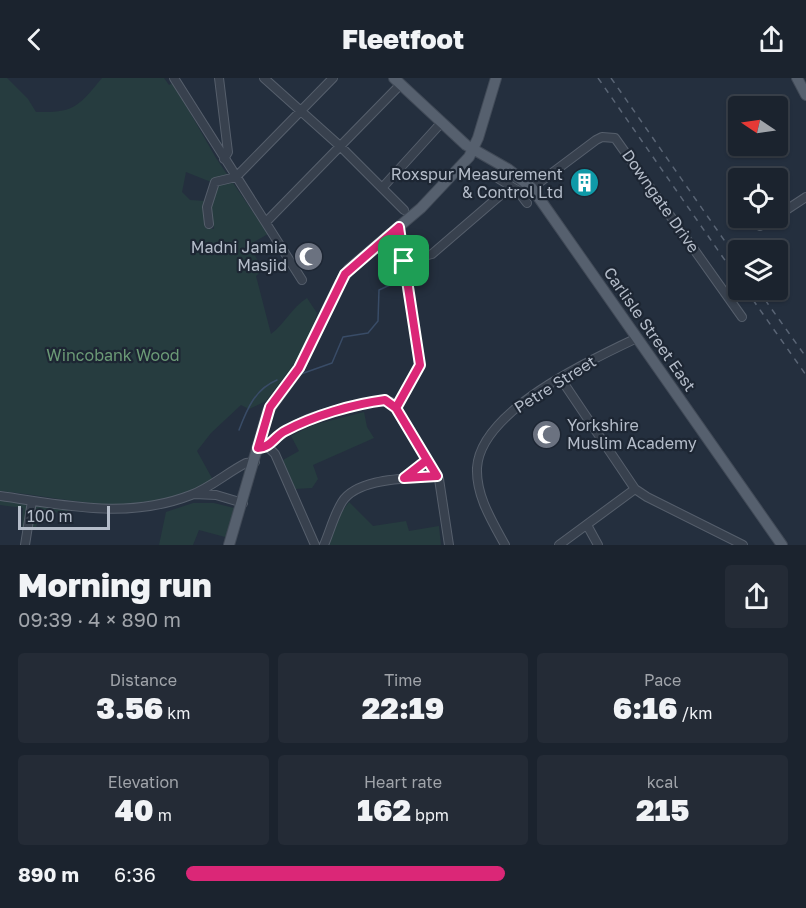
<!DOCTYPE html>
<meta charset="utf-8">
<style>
:root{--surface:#1b232e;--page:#242b36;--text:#f1f3f6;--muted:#a0a4aa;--line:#39404a;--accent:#db2777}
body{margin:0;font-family:"Golos Text",sans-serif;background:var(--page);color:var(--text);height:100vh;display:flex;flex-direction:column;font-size:22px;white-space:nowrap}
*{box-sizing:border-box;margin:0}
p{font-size:20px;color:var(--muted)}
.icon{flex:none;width:33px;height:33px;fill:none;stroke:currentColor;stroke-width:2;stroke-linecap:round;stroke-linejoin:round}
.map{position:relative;height:467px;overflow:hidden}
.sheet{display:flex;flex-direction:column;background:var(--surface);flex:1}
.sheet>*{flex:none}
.needle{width:39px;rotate:283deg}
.controls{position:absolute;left:728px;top:18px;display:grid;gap:12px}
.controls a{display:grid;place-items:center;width:60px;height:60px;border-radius:6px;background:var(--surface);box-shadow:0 2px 4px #0004,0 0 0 2px var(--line);font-size:30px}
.scale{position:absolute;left:18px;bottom:15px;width:92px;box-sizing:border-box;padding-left:6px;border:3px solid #b4bcc9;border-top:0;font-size:16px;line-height:21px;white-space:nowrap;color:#b4bcc9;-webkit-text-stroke:4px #1d2633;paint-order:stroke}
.pin{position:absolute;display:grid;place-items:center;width:51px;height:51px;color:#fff;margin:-26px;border-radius:12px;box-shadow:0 3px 9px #0006}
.round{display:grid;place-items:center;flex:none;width:63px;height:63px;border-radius:6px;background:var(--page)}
.summary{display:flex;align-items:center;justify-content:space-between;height:102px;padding:0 18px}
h1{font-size:33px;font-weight:800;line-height:45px}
.figures{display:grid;grid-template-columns:repeat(3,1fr);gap:9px;height:102px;padding:6px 18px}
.figures div{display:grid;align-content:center;border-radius:6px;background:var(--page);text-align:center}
.figures b{font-size:30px;font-weight:800}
.figures small{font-size:16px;font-weight:400}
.figures p{font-size:16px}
ul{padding:0 18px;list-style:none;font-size:20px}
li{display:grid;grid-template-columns:96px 72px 1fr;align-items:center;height:45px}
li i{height:15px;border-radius:8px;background:var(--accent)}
header{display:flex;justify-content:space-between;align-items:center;height:78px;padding:0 18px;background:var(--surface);font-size:27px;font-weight:800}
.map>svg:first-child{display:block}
</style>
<header><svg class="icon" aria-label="back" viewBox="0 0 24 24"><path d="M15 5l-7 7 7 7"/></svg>Fleetfoot<svg class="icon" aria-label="share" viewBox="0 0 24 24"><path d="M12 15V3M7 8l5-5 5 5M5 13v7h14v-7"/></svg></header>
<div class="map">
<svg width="806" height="467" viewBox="0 0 806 467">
<rect width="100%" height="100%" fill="#242f3e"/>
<path fill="#263c3f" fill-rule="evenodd" d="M0 0H7L28 21 36 34C74 35 78 29 102 0H164L169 7 173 5 216 80 268 156 249 167 263 192 256 198 271 256C285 246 291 230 307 220L317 235 308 266 288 294 266 323 249 331 241 327 211 355 197 373 213 402C146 445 72 420 0 413ZM186 94 211 104 214 112 211 134 214 151 205 149V123L190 122 182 114Z
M364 334 367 349 374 360 313 387 318 401 312 410 295 411 283 382 299 373 291 358 313 347Z
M0 421 70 430 67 436 39 432 36 451 22 449 23 430 0 427Z
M349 424 373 448 406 443 409 453 439 448 441 467H329L341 435Z
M193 425H214L238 431 229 460 199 452 193 467H159L166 434Z"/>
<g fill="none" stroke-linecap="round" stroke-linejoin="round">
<path stroke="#394c67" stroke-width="1.5" d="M301 296 332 285 343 259 368 255 378 243 379 212 401 202
M239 352C247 331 255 311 277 302"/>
<defs>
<path id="minor" d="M174 0 302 202
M219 0 228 74 224 81
M264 0 341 69 404 132
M496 99 517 112 527 125
M382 110 442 44
M532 110 596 62 602 59 615 60 742 239
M777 138 806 119
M266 144 401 6
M209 146 207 129 215 104 236 99 333 0
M760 148 774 140
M404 183 432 176 511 108
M561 301 635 411 647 419 743 467
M396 330 420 287 399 149
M267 368 275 376 315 467
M258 370C265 370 290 349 301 344 325 333 356 328 382 322L391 324 439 401 449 467
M404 400 427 382
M194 416 216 417 243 425
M0 418C65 427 127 442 191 417 210 410 228 394 246 385L255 384
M587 447 598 467
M25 467 32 423
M324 467C330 453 334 437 342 424 358 399 410 401 437 398
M505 467C492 443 476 418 477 390 480 333 590 282 637 260
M559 467 635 411"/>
<path id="major" d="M394 0 466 67 508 91 532 110 782 467
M797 0 806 17
M229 467 268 333 299 290 340 205 349 191 421 130 469 79 478 60 496 0"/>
</defs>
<use href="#minor" stroke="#565f6c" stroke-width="10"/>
<use href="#major" stroke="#414a57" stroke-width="12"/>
<use href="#minor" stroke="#38414e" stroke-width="8"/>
<use href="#major" stroke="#56606e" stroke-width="10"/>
<path stroke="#5a6575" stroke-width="1.5" stroke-dasharray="6 6" stroke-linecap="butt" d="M598 0 738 201
M611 0 738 182
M746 212 806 297
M758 212 806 279"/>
</g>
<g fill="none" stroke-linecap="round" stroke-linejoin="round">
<defs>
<path id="route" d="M404 183 399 149 345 196 299 290 270 329 258 370C270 370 275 358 285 353 313 338 353 326 385 322L396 330 437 398 404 400 427 382 396 330 420 287 404 183"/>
</defs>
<use href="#route" stroke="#fff" stroke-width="12"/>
<use href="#route" stroke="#db2777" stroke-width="8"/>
</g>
<defs>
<symbol id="building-disc" viewBox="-11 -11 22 22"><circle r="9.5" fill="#0f9aa8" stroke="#1d2633"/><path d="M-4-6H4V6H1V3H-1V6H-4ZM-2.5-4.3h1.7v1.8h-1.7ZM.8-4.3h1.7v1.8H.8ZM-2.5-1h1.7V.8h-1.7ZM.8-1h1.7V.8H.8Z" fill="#fff"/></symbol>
<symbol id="mosque-disc" viewBox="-11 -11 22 22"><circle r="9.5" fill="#6b7280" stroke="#1d2633"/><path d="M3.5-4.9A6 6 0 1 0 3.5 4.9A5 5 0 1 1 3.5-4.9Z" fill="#fff"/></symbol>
</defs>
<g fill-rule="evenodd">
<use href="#building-disc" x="568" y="88" width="33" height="33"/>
<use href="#mosque-disc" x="292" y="162" width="33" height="33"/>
<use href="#mosque-disc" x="530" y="340" width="33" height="33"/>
</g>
<g text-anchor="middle" stroke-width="4.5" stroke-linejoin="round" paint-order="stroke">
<g font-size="16" fill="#b4bcc9" stroke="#1d2633" text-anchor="end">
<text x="563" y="102">Roxspur Measurement<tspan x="563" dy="18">&amp; Control Ltd</tspan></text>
<text x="287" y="175">Madni Jamia<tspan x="287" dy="18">Masjid</tspan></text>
<text x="567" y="353" text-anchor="start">Yorkshire<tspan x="567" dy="18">Muslim Academy</tspan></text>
</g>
<g font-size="16" fill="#b4bcc9" stroke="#1d2633">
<text transform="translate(661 123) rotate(55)" y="6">Downgate Drive</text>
<text transform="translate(650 251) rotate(55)" y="6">Carlisle Street East</text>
<text transform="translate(555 306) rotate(-32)" y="6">Petre Street</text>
</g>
<g font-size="16" fill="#6b9a76" stroke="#1d2633">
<text x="113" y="283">Wincobank Wood</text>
</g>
</g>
</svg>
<div class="controls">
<a><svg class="needle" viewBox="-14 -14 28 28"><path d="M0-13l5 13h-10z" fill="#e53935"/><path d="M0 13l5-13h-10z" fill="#a0a4aa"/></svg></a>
<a><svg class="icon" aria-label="locate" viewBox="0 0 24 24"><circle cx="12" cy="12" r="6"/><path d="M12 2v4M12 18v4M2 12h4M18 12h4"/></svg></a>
<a><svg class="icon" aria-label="layers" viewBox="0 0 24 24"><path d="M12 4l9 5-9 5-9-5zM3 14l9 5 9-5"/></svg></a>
</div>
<div class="scale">100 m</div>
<div class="pin" style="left:404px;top:183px;background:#1e9e55"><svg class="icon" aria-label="arrive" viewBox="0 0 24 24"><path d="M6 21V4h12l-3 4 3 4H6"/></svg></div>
</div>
<section class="sheet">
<div class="summary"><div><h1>Morning run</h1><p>09:39 · 4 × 890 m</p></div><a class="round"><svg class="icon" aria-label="share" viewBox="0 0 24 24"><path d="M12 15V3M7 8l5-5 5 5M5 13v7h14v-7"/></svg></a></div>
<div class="figures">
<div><p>Distance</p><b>3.56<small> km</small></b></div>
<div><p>Time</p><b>22:19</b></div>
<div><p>Pace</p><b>6:16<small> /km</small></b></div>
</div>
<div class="figures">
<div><p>Elevation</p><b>40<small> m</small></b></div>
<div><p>Heart rate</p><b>162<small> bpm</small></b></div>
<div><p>kcal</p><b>215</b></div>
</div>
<ul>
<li><b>890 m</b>6:36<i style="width:53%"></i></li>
</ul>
</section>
